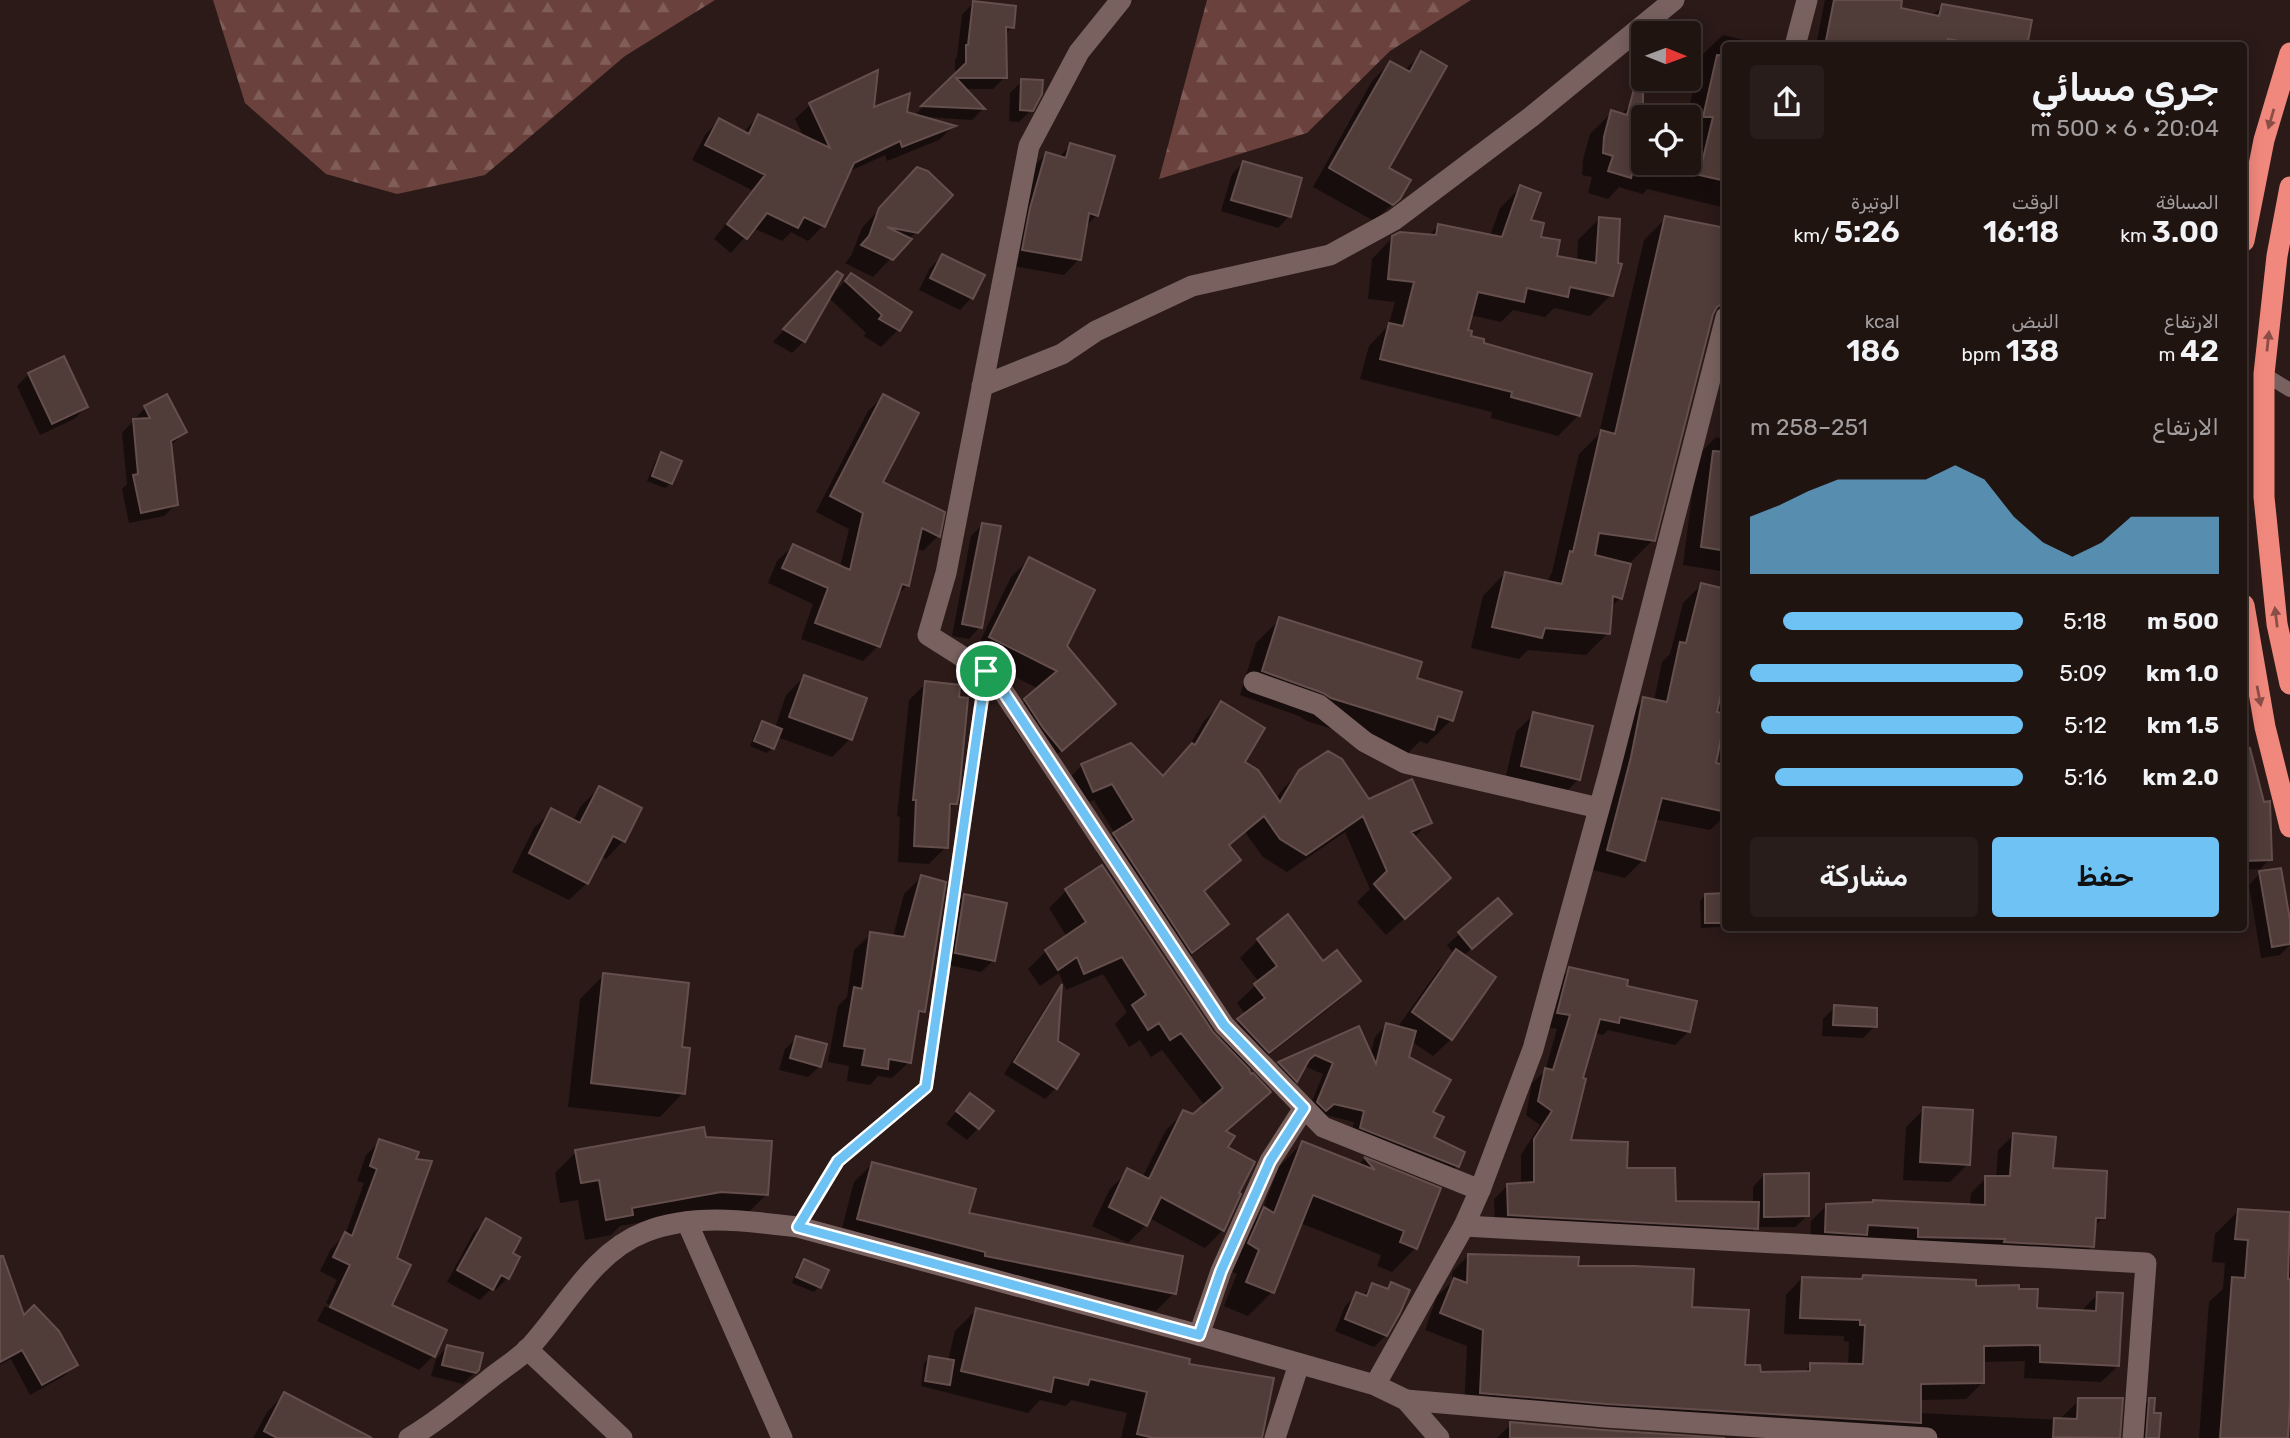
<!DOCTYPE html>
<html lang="ar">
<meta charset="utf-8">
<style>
:root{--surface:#201411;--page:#281d1a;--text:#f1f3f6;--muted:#a29e9f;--line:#3d3331;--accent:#6fc2f4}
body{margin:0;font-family:Rubik,Vazirmatn,sans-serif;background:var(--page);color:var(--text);direction:rtl;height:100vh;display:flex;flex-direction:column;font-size:26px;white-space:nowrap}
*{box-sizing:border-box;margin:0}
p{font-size:23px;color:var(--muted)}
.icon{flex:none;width:38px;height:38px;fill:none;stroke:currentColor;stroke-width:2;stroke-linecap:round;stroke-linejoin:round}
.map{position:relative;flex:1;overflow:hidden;direction:ltr}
.side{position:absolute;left:1722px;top:42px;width:525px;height:889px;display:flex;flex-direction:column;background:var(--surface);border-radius:7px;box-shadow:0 4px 18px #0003,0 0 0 2px var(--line);direction:rtl}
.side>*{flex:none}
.needle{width:46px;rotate:91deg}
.controls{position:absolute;left:1631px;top:21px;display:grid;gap:14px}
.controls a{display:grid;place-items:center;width:70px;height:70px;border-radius:7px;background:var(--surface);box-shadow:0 4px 18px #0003,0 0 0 2px var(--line);font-size:35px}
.pin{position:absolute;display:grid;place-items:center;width:60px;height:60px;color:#fff;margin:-30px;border:4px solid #fff;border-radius:50%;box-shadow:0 2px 7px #0007}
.round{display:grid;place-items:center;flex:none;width:74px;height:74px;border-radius:7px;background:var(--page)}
.summary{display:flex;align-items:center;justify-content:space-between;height:119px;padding:0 28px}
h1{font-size:38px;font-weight:600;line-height:52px}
.figures{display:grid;grid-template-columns:repeat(3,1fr);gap:10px;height:119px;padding:7px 28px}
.figures div{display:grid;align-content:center}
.figures b{font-size:30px;font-weight:600}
.figures small{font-size:19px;font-weight:400}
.figures p{font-size:19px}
.chart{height:196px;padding:14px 28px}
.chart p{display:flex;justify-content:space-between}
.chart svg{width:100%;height:126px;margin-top:7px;fill:var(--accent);opacity:.7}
.button{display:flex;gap:14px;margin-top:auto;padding:14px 28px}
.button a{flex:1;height:80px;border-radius:7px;background:var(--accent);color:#111;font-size:28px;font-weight:600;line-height:80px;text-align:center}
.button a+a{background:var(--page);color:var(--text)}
ul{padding:0 28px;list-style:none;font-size:23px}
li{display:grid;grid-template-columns:112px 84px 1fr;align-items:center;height:52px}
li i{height:18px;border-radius:9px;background:var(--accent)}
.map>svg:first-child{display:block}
</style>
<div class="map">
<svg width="2290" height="1438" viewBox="0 0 2290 1438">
<defs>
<pattern id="forest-firs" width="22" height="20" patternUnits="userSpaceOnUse" patternTransform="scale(1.75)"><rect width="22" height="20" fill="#6a413d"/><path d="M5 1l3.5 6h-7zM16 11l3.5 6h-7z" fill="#805d59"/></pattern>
</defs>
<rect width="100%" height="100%" fill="#2b1a17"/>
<path fill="url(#forest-firs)" d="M213 0H715L625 56 485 175 397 194 326 174 245 103Z
M1207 0H1471L1390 51 1307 133 1159 179Z"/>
<path fill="#0007" d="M1825 0H1833L1825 39 1828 40 1836 0H1901L1899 9 1932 16 1942 6 2025 46H1812L1817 40Z
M973 3 1012 27 1005 35V77L993 89H964L983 109 972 120 926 117 952 127 939 140 887 161 885 155 848 172 823 226 808 241 791 232 782 241 753 228 731 253 714 239 752 190 692 160 705 135 719 120 743 133 758 116 804 137 795 119 810 105 914 116 955 76V59L957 57 962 15Z
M1723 35 1769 46H1726V208L1647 189 1643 194 1619 187 1608 199 1588 193 1592 177 1582 175 1583 160 1590 134 1612 112 1621 115 1631 104 1679 117H1643V163H1689L1687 117 1701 56Z
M1422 53 1387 169 1399 198 1374 221 1313 187 1372 81 1390 63 1404 71Z
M1022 81 1031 110 1019 122 1009 121 1010 93Z
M1071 145 1097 215 1085 227 1079 259 1064 275 1007 265 1031 169 1046 154 1059 157Z
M1243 163 1289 216 1278 228 1221 211 1232 174Z
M900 187 951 195 873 277 845 263 851 256 862 228Z
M1521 187 1529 222 1555 257 1577 261 1578 240 1599 219 1611 295 1590 316 1554 308 1545 317 1513 310 1501 322 1470 315 1466 331 1469 337 1579 415 1558 436 1491 418 1492 412 1360 379 1369 346 1388 326 1395 302 1368 299 1372 259 1393 237 1428 236 1438 226 1490 236 1500 208Z
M1666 218 1724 303 1711 316 1653 540 1631 562 1620 561V598L1610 608 1608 633 1586 655 1528 650 1519 659 1471 648 1483 596 1505 573 1547 583 1552 572 1579 454 1599 434 1644 240Z
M942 256 982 276 971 298 960 310 919 290 930 268Z
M851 275 910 312 898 330 881 347 864 336 866 333 828 297 804 341 792 353 773 342 825 285 831 296Z
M29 374 86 407 74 419 40 435 17 386Z
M884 396 880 483 938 536 923 551 916 548 907 585 896 597 878 646 863 661 801 639 813 604 768 583 777 561 793 546 840 567 849 529 816 512 868 411Z
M145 408 185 432 170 446 176 504 164 516 129 523 122 489 127 484 122 433Z
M1716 437 1726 439V572L1683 565 1697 456Z
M662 455 671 483 665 488 647 481 656 460Z
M983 524 980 627 969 639 952 636 971 536Z
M1029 559 1065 646 1114 704 1043 767 1026 746 1007 718 1039 689 973 656 1011 577Z
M1702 584 1715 713 1714 765 1726 767V815L1710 830 1654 819 1643 860 1625 878 1589 869 1625 718 1644 699 1654 701 1662 662 1670 654 1683 603Z
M1280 619 1415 679 1451 720 1427 744 1420 741 1408 753 1307 721 1299 716 1240 695 1256 643Z
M804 677 850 739 832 757 777 737 772 748 767 753 750 746 757 728 763 723 775 728 786 695Z
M926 683 955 803 948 811 946 847 929 864 898 862 900 817 897 816 909 700Z
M1221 704 1242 762 1276 799 1282 790 1300 771 1368 801 1429 822 1414 838 1449 878 1386 935 1357 902 1370 889 1345 832 1287 872 1263 857 1245 832 1228 847 1239 860 1203 892 1227 924 1209 942 1174 969 1096 852 1115 834 1094 800 1075 808 1065 783 1082 765 1162 777 1186 751 1204 721Z
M1534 714 1579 779 1561 797 1504 784 1516 732Z
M2253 765 2270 859 2260 869 2244 870V768Z
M599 788 623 841 606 859 600 856 587 883 569 900 512 872 534 828 552 811 573 821 581 806Z
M2260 873 2290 930V945L2280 955 2261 958 2249 885Z
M921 877 923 1011 916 1018 909 1062 892 1078 878 1076 870 1085 847 1081 849 1066 828 1062 838 1006 847 997 854 950 871 934 893 937 904 894Z
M1067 890 1218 1040 1246 1015 1237 1003 1259 982 1240 958 1258 940 1323 963 1359 981 1341 999 1251 1069 1244 1063 1250 1076 1269 1092 1225 1133 1226 1148 1236 1194 1223 1230 1205 1248 1149 1218 1146 1225 1128 1243 1092 1226 1110 1189 1128 1171 1142 1178 1166 1130 1184 1112 1193 1116 1205 1106 1162 1050 1151 1057 1140 1040 1129 1047 1115 1024 1127 1012 1103 974 1066 990 1059 973 1040 986 1028 969 1046 951 1067 937 1049 908Z
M1705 895 1725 922 1719 927 1701 928 1700 901Z
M964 896 993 961 981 972 944 964 952 908Z
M1498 900V926L1463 956 1451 1039 1433 1056 1411 1041 1407 1058 1430 1112 1432 1137 1463 1153 1457 1166 1446 1178 1350 1139 1354 1122 1322 1114H1307L1323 1074 1304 1066 1296 1081 1285 1092 1268 1074 1279 1063 1358 1028 1370 1056 1375 1037 1386 1025 1397 1028 1439 969 1454 954 1447 945Z
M1570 969 1625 987 1688 1032 1675 1045 1608 1030 1603 1035 1594 1033 1581 1079 1569 1142 1626 1170 1674 1203H1753V1187L1764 1175 1807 1216 1795 1227H1757L1743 1242 1495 1228 1494 1199 1507 1186 1521 1185V1155L1540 1125 1526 1115 1532 1083 1545 1071 1557 1029 1544 1026 1556 983Z
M604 975 680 1048 683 1093 660 1117 568 1107 580 999Z
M1060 988 1056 1088 1045 1099 1004 1074 1052 997Z
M1835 1007 1875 1026 1863 1038 1822 1036 1823 1019Z
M796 1038 820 1066 808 1077 779 1070 785 1049Z
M970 1095 978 1128 967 1140 946 1124Z
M1924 1109 1968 1164 1950 1182 1903 1180 1906 1127Z
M2014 1135 2103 1217 2094 1227 2092 1246 2077 1262 1810 1247 1811 1221 1827 1205 1970 1206 1971 1193 1986 1178H1996L1998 1150Z
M705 1138 767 1194 746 1215 699 1212 620 1226 611 1235 585 1240 578 1200 560 1203 555 1173 576 1152Z
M380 1141 395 1259 390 1306 433 1356 419 1370 317 1321 325 1306 430 1356V1353L326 1303 337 1280 320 1271 331 1249 345 1235 364 1183 357 1181 366 1155Z
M1302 1143 1358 1165 1364 1159 1439 1189 1415 1248 1392 1272 1377 1266 1381 1255 1300 1223 1272 1292 1248 1316 1224 1306 1237 1274 1225 1268 1240 1233 1261 1213 1279 1167Z
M872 1164 967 1215 1174 1293 1156 1311 968 1273 840 1236 854 1182Z
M2238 1211 2290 1214V1376L2286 1438H2199L2209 1302 2223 1289 2225 1263 2212 1262 2215 1234Z
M486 1220 510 1254 507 1278 496 1290 492 1288 480 1300 447 1282 474 1232Z
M1469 1255 1576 1268 1690 1308 1743 1367 1759 1373H1803L1811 1365H1848L1849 1342 1844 1341V1336L1784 1334 1786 1295 1802 1278 1860 1281 1863 1277 2017 1290 2035 1309 2081 1311 2098 1294 2118 1366 2101 1382 2024 1378 2025 1361 1983 1362V1382L1966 1399 1919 1400V1413L2062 1420V1417L2079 1400H2121L2120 1438H1851L1464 1409 1467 1346 1425 1330 1437 1296 1452 1282V1272Z
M804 1261 819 1287 814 1292 792 1283 799 1266Z
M0 1275 23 1318 75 1365 64 1376 30 1395 11 1359 0 1365Z
M1391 1284 1386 1335 1374 1347 1335 1331 1345 1306 1357 1294 1362 1296 1373 1285 1385 1290Z
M976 1310 1187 1365 1260 1438H1121L1127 1413 1071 1400 1066 1406 1040 1400 1028 1413 921 1386 924 1363 930 1358 948 1361 955 1331Z
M447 1347 478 1369 463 1384 431 1376 436 1359Z
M285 1394 358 1438H253L267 1412Z
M2150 1400 2158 1438H2142L2144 1405Z
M1511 1424 1706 1438H1497Z"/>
<path fill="#503c39" stroke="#654f4c" stroke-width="2" d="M1834 0H1902L1901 8 1939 16 1942 4 2032 20 2027 46H1985L1948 39 1947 46H1825Z
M973 1 1016 6 1014 28 1006 27 1007 78H956L985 109 921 106 966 63V45H968Z
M1421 51 1447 66 1389 168 1411 180 1400 199 1393 205 1329 168 1390 61 1410 72Z
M1717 55 1726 56V181L1699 175 1713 117H1703Z
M878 70 874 107 910 93 907 112 956 126 902 147 900 141 854 163 825 227 804 217 798 228 767 213 747 239 727 224 765 175 705 145 719 118 749 134 758 114 830 148 809 103Z
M1637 78 1643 79V167L1635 164 1631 178 1608 171 1613 156 1603 153 1604 137 1611 110 1627 115Z
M1021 79 1043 80 1042 94 1033 111 1020 110Z
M1070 143 1115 156 1098 216 1089 213 1081 260 1022 250 1030 208 1046 152 1066 158Z
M1243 161 1302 178 1291 217 1231 200Z
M917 167 928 171 953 195 918 233 887 227 912 239 893 260 861 245 869 236 879 208Z
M1520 185 1541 193 1531 220 1544 223 1541 237 1560 240 1557 256 1596 263 1599 217 1620 219 1618 263 1622 264 1613 296 1570 287 1568 297 1527 288 1524 302 1478 292 1468 330 1472 331 1471 336 1484 339V343L1592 374 1580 416 1511 397 1512 392 1380 359 1389 323 1403 326 1414 282 1388 279 1392 236 1400 232 1436 235 1438 224 1502 237Z
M1665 216 1726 228V302L1717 307 1713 314 1655 541 1599 533 1595 555 1631 564 1622 599 1613 596 1610 634 1545 628 1542 638 1492 627 1505 572 1562 584 1570 551 1573 552 1601 430 1615 434Z
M942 254 985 275 973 299 930 278Z
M837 271 843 275 805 342 783 329Z
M851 273 912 312 900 331 879 319 882 315 845 281Z
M64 356 88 407 52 424 28 373Z
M167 394 187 432 171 441 178 505 141 513 133 475 138 474 133 419 150 418 144 406Z
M883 394 919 413 883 482 945 512 940 537 922 528 909 586 902 584 880 647 815 623 828 588 782 568 793 544 850 570 863 513 830 496Z
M1713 451 1726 452V540H1723L1721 550 1701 547Z
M661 452 682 461 672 484 652 476Z
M982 523 1001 526 982 628 962 624Z
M1029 557 1095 590 1067 646 1116 704 1062 751 1043 728 1024 699 1057 671 989 637Z
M1701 583 1726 589V671L1717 712 1726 714 1716 763 1726 765V812L1662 798 1645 861 1607 850 1631 757 1643 697 1667 702 1680 642 1686 643Z
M1279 617 1422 662 1417 678 1462 692 1453 721 1438 716 1434 730 1331 698 1323 693 1262 671Z
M804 675 867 698 852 740 789 717Z
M925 681 960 685 959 697 968 698 959 794 957 804H950L948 848 914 846 916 800H913Z
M1221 701 1265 728 1245 762 1258 770 1280 802 1299 770 1328 751 1342 759 1369 799 1412 779 1432 823 1411 832 1451 878 1405 919 1374 884 1387 871 1363 816 1306 855 1280 839 1264 816 1229 845 1241 860 1204 891 1229 924 1192 953 1113 833 1134 820 1112 784 1093 792 1081 764 1131 743 1163 776 1192 743 1195 745Z
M1533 712 1593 726 1580 780 1521 766Z
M762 721 782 729 774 749 754 741Z
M2250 748 2264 802 2270 801 2272 860 2244 861V749Z
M599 786 642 808 625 842 613 836 588 884 529 853 551 808 580 823Z
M1102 865 1213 1032 1249 1069 1251 1074 1253 1073 1271 1092 1226 1131 1235 1136 1228 1147 1255 1162 1239 1193 1241 1194 1224 1231 1161 1197 1147 1226 1109 1207 1127 1168 1149 1179 1183 1110 1193 1114 1223 1088 1181 1033 1170 1040 1159 1023 1148 1030 1132 1005 1146 995 1122 957 1084 974 1077 957 1058 970 1045 950 1086 922 1065 889Z
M2281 868 2290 920V944L2272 947 2259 871Z
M921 875 946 882 925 1012 919 1011 911 1063 889 1059 888 1069 862 1065 865 1049 844 1046 854 987 862 989 870 932 904 937Z
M1726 893V923H1705V894Z
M964 894 1007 903 995 961 955 953Z
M1498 898 1512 914 1472 949 1458 932Z
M1288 914 1323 961 1337 950 1361 981 1269 1053 1237 1019 1265 998 1254 984 1277 966 1257 939Z
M1456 949 1496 977 1452 1040 1412 1012Z
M1569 967 1628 980 1627 986 1697 1001 1690 1032 1620 1017 1619 1023 1600 1019 1583 1078 1586 1079 1571 1140 1628 1142 1627 1168H1675L1676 1201 1759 1202 1758 1229 1508 1215 1507 1184 1534 1182V1139L1552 1111 1538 1101 1545 1068 1553 1070 1570 1015 1557 1013Z
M603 973 689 983 682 1047 690 1048 685 1094 591 1083Z
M1062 984 1058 1041 1079 1054 1057 1089 1014 1062Z
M1834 1005 1877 1008V1027L1833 1025Z
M1386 1023 1416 1031 1409 1057 1451 1080 1433 1112 1444 1117 1434 1137 1465 1152 1459 1167 1360 1128 1364 1111 1334 1104 1326 1111 1317 1102 1333 1063 1315 1055 1309 1060 1297 1082 1278 1062 1359 1026 1376 1064Z
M796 1036 827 1044 821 1067 790 1058Z
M970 1093 994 1111 979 1129 956 1111Z
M1923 1107 1973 1110 1970 1165 1920 1162Z
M704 1127 706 1137 772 1141 768 1195 721 1192 632 1208 633 1215 606 1220 599 1180 581 1183 575 1150Z
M2013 1133 2056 1137 2053 1168 2107 1171 2105 1218H2096L2094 1247 2004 1242 2005 1239 1918 1237V1228L1868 1225 1867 1235 1825 1232 1826 1204 1873 1202V1200L1985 1205V1176H2010Z
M379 1139 419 1152 416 1159 432 1161 397 1258 411 1265 392 1305 447 1330 435 1357 330 1307 350 1265 333 1257 345 1232 352 1236 377 1169 370 1166Z
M1302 1141 1375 1170 1364 1157 1441 1188 1417 1249 1400 1242 1404 1231 1313 1195 1274 1293 1246 1282 1259 1250 1248 1243 1264 1207 1274 1213Z
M872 1162 976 1189 969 1213 1183 1256 1176 1294 985 1256V1252L857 1219Z
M1809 1173V1216L1764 1217V1174Z
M2238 1209 2290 1212 2288 1279H2290V1401L2288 1438H2220L2232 1277 2245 1278 2248 1240 2235 1239Z
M486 1218 521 1238 513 1253 520 1257 509 1279 501 1275 493 1290 457 1270Z
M1468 1254 1579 1257 1578 1266H1635L1694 1269 1692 1307 1749 1310 1745 1365H1760L1761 1372 1810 1371V1363L1863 1364 1865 1325H1860V1320L1800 1318 1802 1277 1862 1279 1863 1275 1976 1280V1286L2019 1285V1289H2038L2037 1308 2096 1311 2097 1292 2123 1293 2119 1366 2040 1362V1345L1984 1346V1383L1921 1384V1423L1606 1404 1480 1393 1483 1330 1440 1313 1454 1278 1467 1283Z
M0 1256H3L24 1315 34 1305 59 1331 78 1365 42 1385 22 1350 0 1362Z
M804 1259 829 1270 821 1288 796 1277Z
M1391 1282 1410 1290 1400 1313 1387 1336 1345 1319 1356 1292 1367 1296 1372 1283 1388 1289Z
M976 1308 1190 1359 1189 1364 1274 1378 1262 1438H1154L1137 1434 1147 1392 1090 1379 1088 1385 1054 1377 1051 1392 961 1371Z
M447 1345 483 1353 479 1370 476 1373 442 1365Z
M929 1356 954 1360 950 1385 925 1381Z
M284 1392 372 1438H277L264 1431Z
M2078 1398H2123L2120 1438 2053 1437 2054 1418 2077 1419Z
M2149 1398H2155L2154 1413H2161L2159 1438H2146Z
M1510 1422 1604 1430 1725 1438H1510Z"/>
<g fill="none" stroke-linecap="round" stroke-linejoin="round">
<path stroke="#78615f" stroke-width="14" d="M2264 374 2290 390
M798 1227 838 1161 926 1087 986 671"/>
<path stroke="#78615f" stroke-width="21" d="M1121 0 1079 52 1029 146 946 573 928 635 993 676 1224 1025 1323 1127 1480 1190
M982 386 1062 354 1096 331 1192 286 1330 255 1394 220 1531 117 1674 0
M1254 682 1319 705 1365 742 1405 763 1599 808
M687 1222 782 1438
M1464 1226 2146 1263 2133 1438
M1199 1335 1221 1271 1270 1161 1304 1108
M527 1349 622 1438
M1406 1400 1605 1417 1927 1438
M1275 1438 1299 1364"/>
<path stroke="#78615f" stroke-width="21" d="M1795 46 1807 0
M1375 1385 1464 1226 1480 1190 1533 1049 1610 769 1726 317
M409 1438C437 1422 461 1401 487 1381 500 1370 517 1360 529 1348 565 1309 593 1252 645 1232 693 1213 748 1221 798 1227L1199 1335 1375 1385 1406 1400 1439 1438"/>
<path stroke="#f1887d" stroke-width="21" d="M2290 187 2277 256 2264 374V497L2277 624 2290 684
M2244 241 2264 140 2290 53
M2244 605 2265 727 2290 827"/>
</g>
<defs><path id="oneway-solid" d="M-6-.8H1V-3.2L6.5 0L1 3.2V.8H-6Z" transform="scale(1.75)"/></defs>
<g fill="#8b4e47">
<use href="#oneway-solid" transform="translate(2271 119) rotate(106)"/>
<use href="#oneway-solid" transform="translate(2268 341) rotate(-84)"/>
<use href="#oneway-solid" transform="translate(2276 617) rotate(-97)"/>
<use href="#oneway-solid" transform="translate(2259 696) rotate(79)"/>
</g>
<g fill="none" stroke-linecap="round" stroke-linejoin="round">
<defs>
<path id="route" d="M986 671 993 676 1224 1025 1304 1108 1270 1161 1221 1271 1199 1335 798 1227 838 1161 926 1087Z"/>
</defs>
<use href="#route" stroke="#fff" stroke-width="14"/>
<use href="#route" stroke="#6fc2f4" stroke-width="9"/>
</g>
</svg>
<div class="controls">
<a><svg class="needle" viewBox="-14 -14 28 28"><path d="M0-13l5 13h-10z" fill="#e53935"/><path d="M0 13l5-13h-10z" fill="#a29e9f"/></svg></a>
<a><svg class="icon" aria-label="locate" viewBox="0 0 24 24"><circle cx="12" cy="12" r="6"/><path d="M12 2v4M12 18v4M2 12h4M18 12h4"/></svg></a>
</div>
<div class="pin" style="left:986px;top:671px;background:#1e9e55"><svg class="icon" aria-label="arrive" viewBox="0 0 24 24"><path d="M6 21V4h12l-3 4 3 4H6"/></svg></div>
<section class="side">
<div class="summary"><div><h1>جري مسائي</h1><p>20:04 · 6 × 500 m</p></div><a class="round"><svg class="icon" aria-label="share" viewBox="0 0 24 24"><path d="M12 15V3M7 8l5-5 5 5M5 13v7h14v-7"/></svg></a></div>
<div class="figures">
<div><p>المسافة</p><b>3.00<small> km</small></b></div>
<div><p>الوقت</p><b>16:18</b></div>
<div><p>الوتيرة</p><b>5:26<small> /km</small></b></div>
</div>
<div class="figures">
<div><p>الارتفاع</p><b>42<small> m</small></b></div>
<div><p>النبض</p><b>138<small> bpm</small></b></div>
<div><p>kcal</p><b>186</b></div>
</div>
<div class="chart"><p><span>الارتفاع</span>251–258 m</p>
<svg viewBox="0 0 160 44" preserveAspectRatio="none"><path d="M0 44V24L10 20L20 15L30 11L40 11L50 11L60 11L70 6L80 11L90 24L100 33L110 38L120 33L130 24L140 24L150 24L160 24V44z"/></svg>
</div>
<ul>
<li><b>500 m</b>5:18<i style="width:88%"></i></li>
<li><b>1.0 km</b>5:09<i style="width:100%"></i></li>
<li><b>1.5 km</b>5:12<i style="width:96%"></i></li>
<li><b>2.0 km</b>5:16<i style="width:91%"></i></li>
</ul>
<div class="button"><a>حفظ</a><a>مشاركة</a></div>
</section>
</div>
